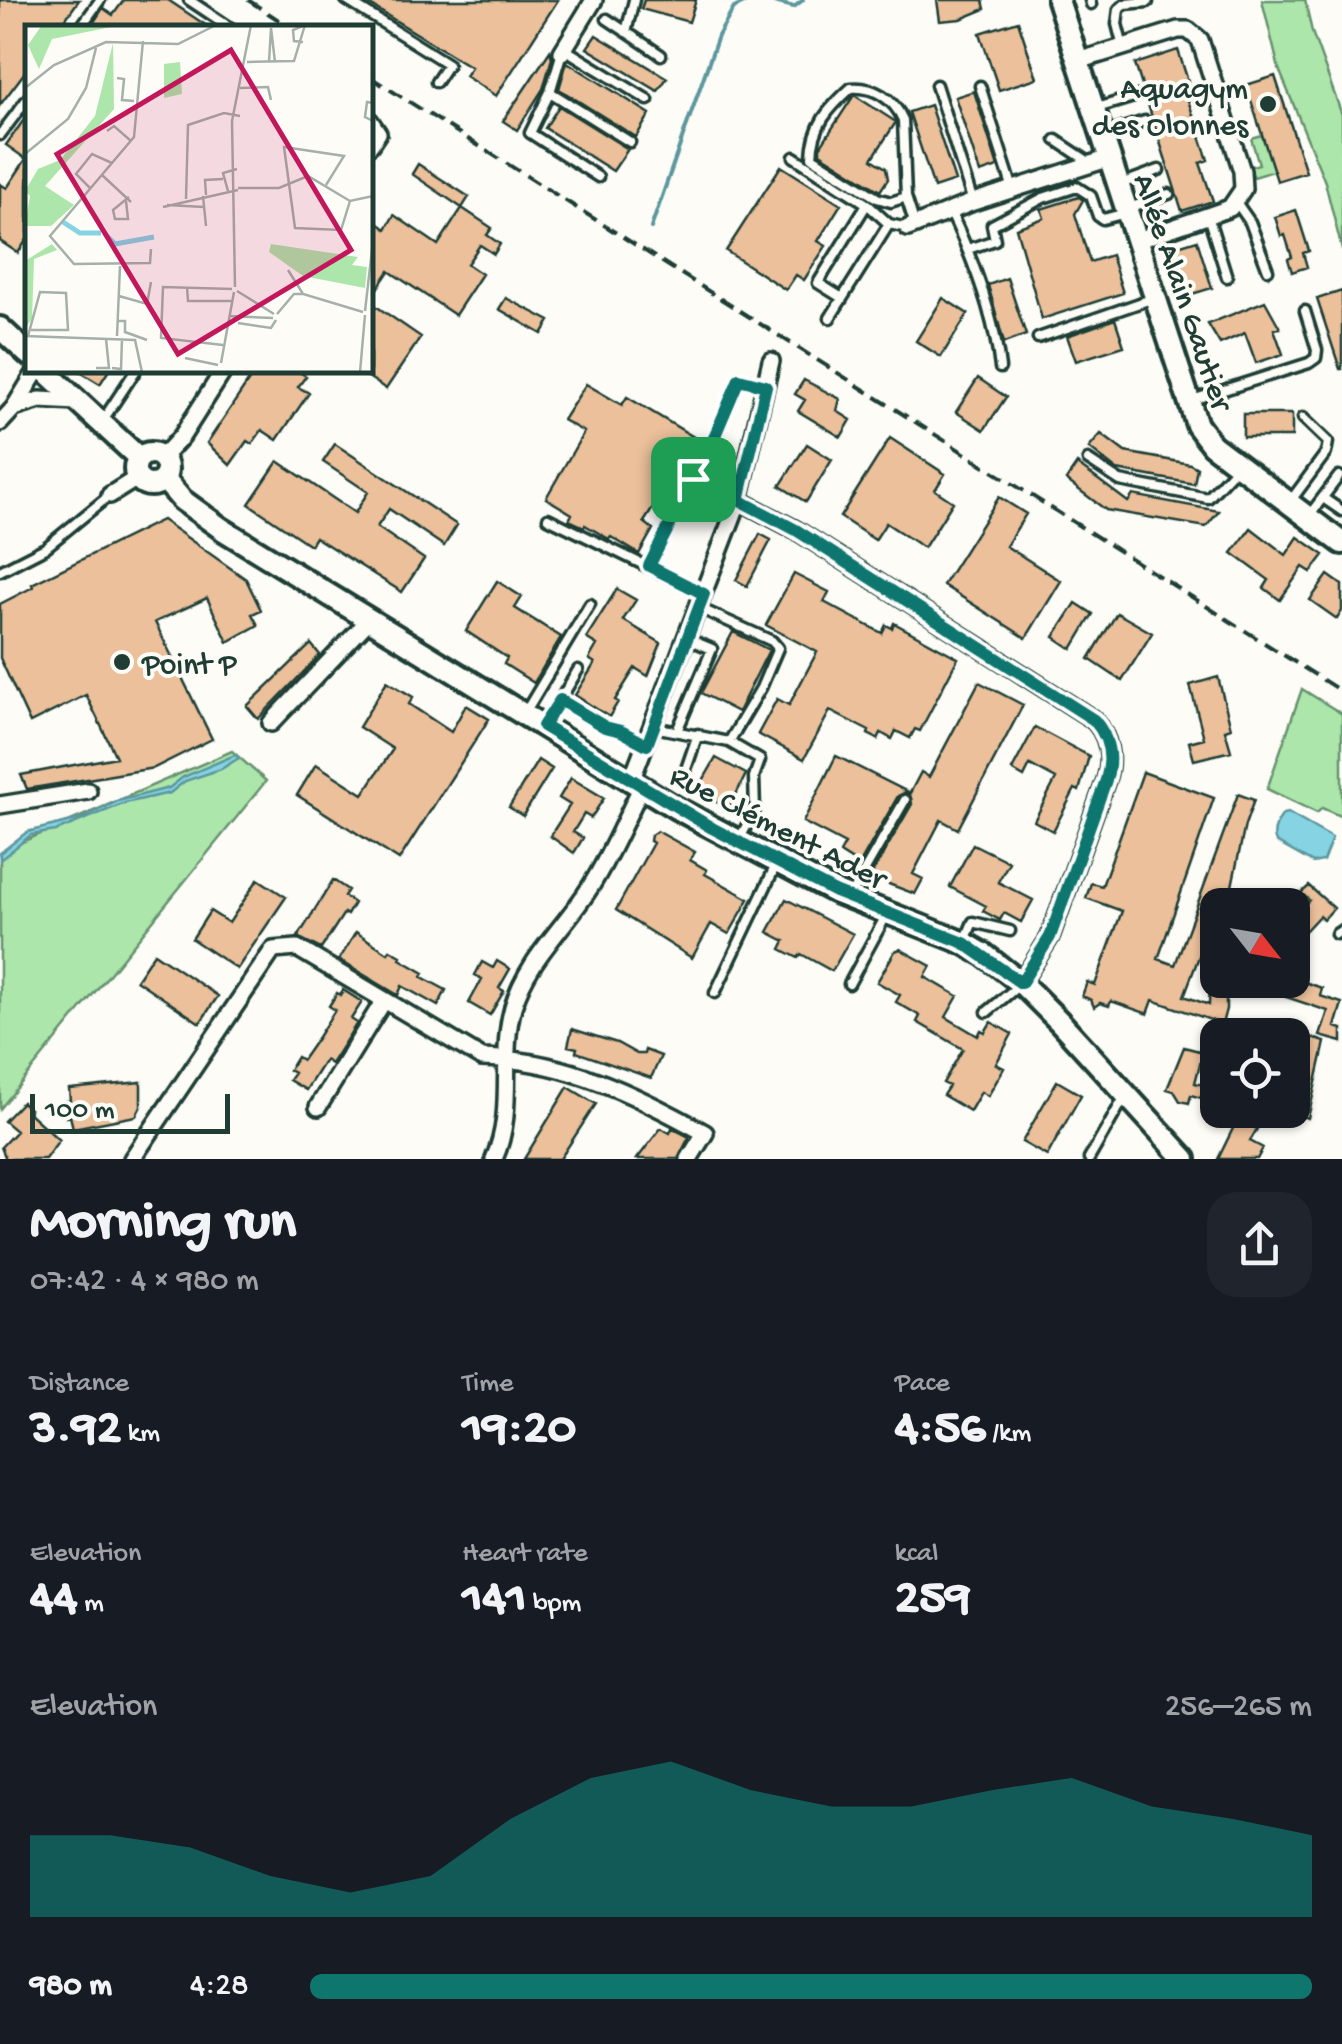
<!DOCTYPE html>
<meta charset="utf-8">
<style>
:root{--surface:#171b24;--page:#20242c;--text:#f1f3f6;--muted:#9ea1a6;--accent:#0f766e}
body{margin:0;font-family:"Gochi Hand",sans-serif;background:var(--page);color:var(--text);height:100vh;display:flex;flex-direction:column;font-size:38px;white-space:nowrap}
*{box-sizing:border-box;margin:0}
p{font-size:32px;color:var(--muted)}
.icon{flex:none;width:55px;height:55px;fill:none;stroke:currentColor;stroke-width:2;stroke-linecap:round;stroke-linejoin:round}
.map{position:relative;height:1159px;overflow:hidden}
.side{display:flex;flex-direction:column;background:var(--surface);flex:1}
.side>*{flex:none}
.needle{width:65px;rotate:121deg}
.controls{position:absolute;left:1200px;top:888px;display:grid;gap:20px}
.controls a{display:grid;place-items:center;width:110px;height:110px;border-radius:20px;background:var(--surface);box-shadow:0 2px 8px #0004;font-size:50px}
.scale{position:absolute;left:30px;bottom:25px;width:200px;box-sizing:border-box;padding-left:10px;border:5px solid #1f3d34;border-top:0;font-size:28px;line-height:35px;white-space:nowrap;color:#1f3d34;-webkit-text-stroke:8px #fdfcf7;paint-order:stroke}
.pin{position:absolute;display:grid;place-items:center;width:85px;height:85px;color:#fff;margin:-42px;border-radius:20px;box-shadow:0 5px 15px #0006}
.round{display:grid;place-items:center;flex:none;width:105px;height:105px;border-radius:30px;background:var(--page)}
.headline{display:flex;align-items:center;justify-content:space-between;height:170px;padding:0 30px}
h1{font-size:55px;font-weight:800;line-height:75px}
.figures{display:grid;grid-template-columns:repeat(3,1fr);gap:15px;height:170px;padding:10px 30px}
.figures div{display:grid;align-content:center}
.figures b{font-size:50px;font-weight:800}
.figures small{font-size:28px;font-weight:400}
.figures p{font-size:28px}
.chart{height:280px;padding:20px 30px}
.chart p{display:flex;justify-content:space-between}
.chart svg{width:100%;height:180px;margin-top:10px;fill:var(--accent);opacity:.7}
ul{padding:0 30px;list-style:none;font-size:32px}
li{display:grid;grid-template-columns:160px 120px 1fr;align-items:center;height:75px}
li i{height:25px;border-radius:12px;background:var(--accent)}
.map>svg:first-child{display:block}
</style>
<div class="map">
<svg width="1342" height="1159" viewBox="0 0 1342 1159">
<rect width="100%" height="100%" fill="#fdfcf7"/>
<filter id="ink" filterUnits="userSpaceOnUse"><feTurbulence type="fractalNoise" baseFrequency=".01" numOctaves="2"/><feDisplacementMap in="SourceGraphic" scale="20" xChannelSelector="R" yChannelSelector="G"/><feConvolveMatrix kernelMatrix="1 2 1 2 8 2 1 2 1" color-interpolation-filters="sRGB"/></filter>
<g filter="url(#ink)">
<path fill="#ade6aa" stroke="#66926f" stroke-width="2.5" d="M1262 0H1305L1312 32 1342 115V250L1325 182 1279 69Z
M1262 135 1274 171 1254 177 1249 167 1259 164 1251 138Z
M1302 689 1342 714V817L1322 808 1317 813 1267 789Z
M232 751 266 781 0 1109V859L15 845Z"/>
<path fill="#85d3e3" stroke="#5c979d" stroke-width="2.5" d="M235 755 239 758 221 769 185 781 170 793 125 803 56 831 31 835 0 860V853L27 832 80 819 118 801 169 788 183 777Z
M1288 813 1332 838 1323 861 1313 863 1276 842C1271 832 1277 822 1283 814Z"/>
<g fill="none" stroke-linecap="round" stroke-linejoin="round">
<path stroke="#5c979d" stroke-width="4" d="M766 0 794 7 803 0
M651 228 718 36 734 8 750 0"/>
</g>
<path fill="#ebc09b" stroke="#1f3d34" stroke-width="2.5" d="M0 0H79L59 28H28V68L0 105Z
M124 0H168L210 28H90L103 8 113 15Z
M362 0H558L496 96 465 76 471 67Z
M644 0H696L689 22 641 9Z
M937 0H983L985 9 961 19 940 21Z
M1018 21 1037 78 999 90 980 33Z
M596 35 667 78 658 91 587 48Z
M1178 50 1190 87 1184 88 1208 160 1200 163 1213 201 1182 211 1135 64Z
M550 51 552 58 543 89 517 130 503 121Z
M567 62 650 114 636 137 559 89Z
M1275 76 1306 172 1277 181 1246 85Z
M974 91 998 167 980 173 955 97Z
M854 95 896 122 872 159 886 168 888 179 880 191 820 153V147Z
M930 105 955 181 934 188 909 112Z
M559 106 628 149 613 171 545 128Z
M28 114V238L18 253 0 241V184L7 188 26 159 6 145Z
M418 164 469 197 462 208 412 174Z
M781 166 841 204 818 241 826 246 804 280 796 275 786 290 726 251Z
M1079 197 1083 200 1075 214 1090 262 1111 255 1123 293 1042 319 1016 228 1044 218 1041 209Z
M462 208 492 228 487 235 500 244 494 254 480 245 467 264 482 274 455 315 389 271 370 299V217L386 229 394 215 438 245Z
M1296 210 1309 251 1303 253 1307 267 1292 272 1288 259 1292 257 1285 235 1281 236 1275 217Z
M1197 240 1212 288 1179 298 1166 258 1173 256 1171 248Z
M1007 278 1026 335 1004 343 988 285Z
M1342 291V369H1340L1317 299Z
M506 298 550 321 542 334 499 309Z
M943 298 968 314 941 357 916 341Z
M1265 301 1280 328 1274 329 1283 354 1256 363 1245 333 1220 344 1208 324Z
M370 302 421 337 386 389 358 370H370Z
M1115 319 1124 346 1076 361 1067 336Z
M77 370H109L100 384Z
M256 370H296L306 376 298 387 309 393 277 440 262 430 252 444 247 441 230 465 207 443Z
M978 378 1006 397 984 430 956 412Z
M804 380 840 399 837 411 851 420 841 437 798 411 805 400 795 394Z
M586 384 622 405 627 397 697 439 687 455 695 460 669 502 660 497 644 522 653 529 639 554 611 537 609 539 585 525 584 527 571 521 569 520 572 514 546 498 584 432 563 420Z
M1243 414H1292V437H1243Z
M1101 434 1125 452 1190 464 1197 468 1194 484 1117 470 1089 448Z
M890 438 945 474 935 490 953 502 924 548 886 523 875 540 840 517Z
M335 444 457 525 444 546 389 509 377 527 424 559 402 592 315 537 310 545 249 504 278 461 355 513 368 492 323 462Z
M807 444 832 460 806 502 780 486Z
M1077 464 1128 502 1133 495 1219 511 1206 527 1106 510 1066 480Z
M999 497 1026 514 1006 546 1061 581 1026 638 943 585Z
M162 520 246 579 261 610 252 614 258 625 228 642 207 598 155 622 212 739 154 768 27 789 21 775 116 757 86 695 30 723 0 658V604L33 587 32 584Z
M1251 528 1286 555 1298 537 1324 555 1311 572 1303 567 1280 600 1264 588 1269 580 1232 553Z
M760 534 771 540 747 586 736 580Z
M794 574 829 592 824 602 882 633 886 625 892 628 894 623 958 658 920 731 915 729 910 738 896 731 892 739 881 733 878 739 868 734 869 731 830 711 804 759 758 734 777 699 789 705 817 652 766 625Z
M1328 575 1342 585V611L1337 619 1310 600Z
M497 581 522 597 515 608 561 637 534 683 504 664 507 658 466 631Z
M617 589 636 600 623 620 661 643 648 676 635 668 615 700 618 702 609 717 575 695 595 663 589 659 597 645 586 638Z
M1076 603 1093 614 1072 649 1054 637Z
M1117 613 1152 633 1122 681 1089 659Z
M733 632 769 650 738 712 701 693Z
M311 644 320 655 258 719 247 706Z
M1218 677 1231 728 1225 730 1231 751 1194 760 1189 742 1204 738 1190 685Z
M387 681 413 697 409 704 451 732 466 705 489 719 399 860 297 795 316 764 363 794 393 749 359 727Z
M979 682 1023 705 958 829 941 820 913 874 923 879 915 894 870 877 912 804 910 794 904 793 898 796 859 865 840 853 845 844 803 822 836 756 910 793 921 772 929 777Z
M1035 727 1089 756 1079 791 1075 789 1053 831 1034 821 1056 779 1030 765 1024 777 1012 770Z
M716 758 746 774 729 809 697 791Z
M538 760 552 769 523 816 509 807Z
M1143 772 1214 798 1158 959 1175 965 1238 794 1254 800 1245 825 1228 905H1218V915L1215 914 1184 996 1209 1005 1210 980H1226V1009L1222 1024 1153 1000 1148 1014 1111 1001 1109 1006 1100 1003 1094 1007 1091 1000 1082 996 1087 982 1095 985 1122 911 1086 898 1091 883 1102 886Z
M571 778 604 798 591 818 584 814 573 832 583 838 574 853 550 836 570 805 559 798Z
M657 831 695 852 690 860 707 870 705 874 749 899 729 934 711 924 692 958 616 910 653 843 650 841 651 835Z
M973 844 1009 862 998 882 1033 900 1021 922 1004 913 1000 920 983 911 986 906 950 887Z
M258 879 286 897 237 969 192 939 210 911 229 923Z
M333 880 348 890 344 896 354 903 347 915 344 913 321 949 298 937Z
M1309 886 1334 908 1323 920 1319 916 1305 931 1292 918 1309 900 1301 893Z
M786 899 853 934 832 971 801 954 798 958 781 949 785 941 768 932Z
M356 932 388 953 390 950 401 956 400 959 424 973 422 977 446 990 438 1006 402 986 398 995 339 960Z
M900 949 931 966 925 977 958 996 946 1017 978 1036 981 1030 985 1032 991 1022 1012 1034 996 1064 1004 1068 988 1096 981 1092 970 1111 943 1095 949 1086 943 1083 963 1049 917 1022 920 1016 896 1002 900 995 877 982 895 951Z
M154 953 218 996 200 1023 136 980Z
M497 961 510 969 499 988 504 991 490 1015 469 1003 482 979 475 975 482 962 493 968Z
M1293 978 1322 988 1320 996 1342 1003 1335 1027 1342 1029V1042L1320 1036 1328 1011 1286 997Z
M343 990 362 1002 351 1019 357 1023 331 1064 325 1060 306 1090 289 1080 294 1073 289 1070 297 1057 302 1060 318 1037 335 1010 329 1006 337 993 340 995Z
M1266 1022 1302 1032 1301 1035H1262Z
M572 1029 617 1043 637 1054H644L645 1050 661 1056 651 1078 576 1052 577 1048 568 1046Z
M1307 1036 1325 1042 1308 1118 1290 1113 1292 1095 1305 1062 1300 1060Z
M1184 1047 1203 1052 1195 1083 1204 1085 1201 1098 1191 1095 1189 1103 1180 1101 1174 1091 1167 1089Z
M1057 1081 1081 1095 1047 1156 1022 1142Z
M141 1082V1106L136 1116 73 1128 70 1116 66 1117 65 1101H70L69 1089Z
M568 1087 596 1104 560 1159H524Z
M22 1102 30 1110 28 1112 59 1140 45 1159H6L1 1147 16 1131 4 1121Z
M1242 1110 1259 1114 1252 1126 1257 1129 1250 1141 1263 1148 1257 1159H1218Z
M661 1128 670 1133 672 1128 689 1137 678 1159H637Z"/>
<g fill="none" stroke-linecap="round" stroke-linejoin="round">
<defs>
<path id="service" d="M189 0 231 28
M346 0 448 64 436 82
M1090 0 1091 4
M607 19 661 55
M80 28 100 0
M626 32 634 0
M1123 47 1117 24 1119 9 1125 4 1148 2
M563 48 648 100
M562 52 550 92 530 133 598 177
M936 85 973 202
M980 86 1013 189
M550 92 630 142
M1097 108 1137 96
M1104 134 1145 121
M0 135 28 98
M1056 140 1092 164
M794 157 867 204 889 224 908 228
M1121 184 1159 170
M906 197 891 202 877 198 812 157C813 125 828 109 851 88 874 86 894 99 903 120L906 197 915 225
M1236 202 1250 222 1268 270
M1129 208 1169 194
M950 211C973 259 994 315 1000 368
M1208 216 1227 277
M968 249 995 240 992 225 1043 198 1077 187 1091 196 1098 216 1103 219 1126 213
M842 298 818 283 867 204
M830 318 889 224
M1038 338 1154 298
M1192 400 1309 363 1316 358 1317 350 1305 311
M103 420 136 370
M1088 460 1120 481 1208 498 1238 466
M1323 498 1342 511
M1289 503 1326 453 1328 442 1303 418
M1308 517 1339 476
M548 518 701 593
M649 566 715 437 739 379 766 386
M0 571 45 548 110 495
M699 608 772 641 778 648 761 688 729 742
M560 700 578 670
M526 711 590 604
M543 725 560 700 605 727 621 731 647 745
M654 727 729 742 760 760 754 777 755 810 740 838
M677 731 712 649 688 639
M685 772 698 734
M850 896 905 800
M1336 934 1342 930
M964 943 973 922 1010 931
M849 984 887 914
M715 993 777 863
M987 1012 1018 986
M1089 1159 1124 1098"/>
<path id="minor" d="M562 52 594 0
M1078 61 1178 30H1188L1200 40 1242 171 1243 189 1230 208 1135 241
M370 121 378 133 370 145
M908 228 973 202 1107 159
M14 408 40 400 77 402
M0 423 14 408 37 370
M162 458 182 436 224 370
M110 495 137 478
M739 500 796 530 1094 720C1109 737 1113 758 1106 780L1050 937 1021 983
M271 723 370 619
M631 781 739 500 771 361
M0 805 88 791
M318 1107 383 1002
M132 1159 273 950 297 948 482 1058C563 1059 635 1094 705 1133L689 1159
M494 1159C516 1111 499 1056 513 1007 528 957 566 927 592 884 611 854 625 820 641 788"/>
<path id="tertiary" d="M1058 0 1197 425 1212 445 1342 543
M0 328 28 354
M44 370 139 458
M135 469a16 16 0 1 1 32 0a16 16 0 1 1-32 0Z
M164 479 182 500 222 529 676 808 835 892 964 943 985 955 1021 983 1060 1022 1185 1159"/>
</defs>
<use href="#service" stroke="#1f3d34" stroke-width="15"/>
<use href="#minor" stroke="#1f3d34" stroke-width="22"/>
<use href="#tertiary" stroke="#1f3d34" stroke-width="28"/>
<use href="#service" stroke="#fdfcf7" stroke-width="8"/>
<use href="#minor" stroke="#fdfcf7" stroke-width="15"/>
<use href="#tertiary" stroke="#fdfcf7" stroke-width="20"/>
<path stroke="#1f3d34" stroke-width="4" stroke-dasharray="15 8" stroke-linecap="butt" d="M248 0 291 28
M370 77 1342 692"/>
</g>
</g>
<g fill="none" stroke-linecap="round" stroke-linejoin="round" filter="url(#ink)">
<defs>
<path id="route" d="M739 379 766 386 739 500 796 530 1094 720C1109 737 1113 758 1106 780L1050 937 1021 983 964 943 835 892 712 828 543 726 560 700 605 727 621 731 647 745 704 594 649 566 714 438Z"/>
</defs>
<use href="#route" stroke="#fff" stroke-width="20"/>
<use href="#route" stroke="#0f766e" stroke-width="12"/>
</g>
<g fill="#1f3d34" stroke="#fdfcf7" stroke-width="4">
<circle cx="1268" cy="104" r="10"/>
<circle cx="122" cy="662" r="10"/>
</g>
<g text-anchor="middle" stroke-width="8" stroke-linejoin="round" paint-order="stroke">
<g font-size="32" fill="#1f3d34" stroke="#fdfcf7" text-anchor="end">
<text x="1248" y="97">Aquagym<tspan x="1248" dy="37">des Olonnes</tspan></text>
<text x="142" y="673" text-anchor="start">Point P</text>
</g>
<g font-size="32" fill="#1f3d34" stroke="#fdfcf7">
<text transform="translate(1185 291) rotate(71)" y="11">Allée Alain Gautier</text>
<text transform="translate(779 825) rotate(27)" y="11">Rue Clément Ader</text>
</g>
</g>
<g transform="translate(25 25)">
<rect width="348" height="348" fill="#fdfcf7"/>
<path d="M17 0H96L27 14 14 44 3 20ZM88 18 89 84 20 161 49 180 26 201H0L5 171 0 166 13 144 35 135 70 91ZM155 37 157 69 139 73V39ZM27 219 32 225 9 234 7 294 0 303V236ZM246 219 333 232 327 240 342 242 340 263 278 251 244 227Z" fill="#ade6aa"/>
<path fill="none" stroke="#85d3e3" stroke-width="5" d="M38 197 55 208H76M80 209 90 219 129 212"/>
<path fill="none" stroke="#a4b0a9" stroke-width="2.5" d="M118 16 109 112 25 211 49 239 125 238 126 224M278 17 269 16 268 5 280 0M222 37 269 36 280 0M244 37 246 3 250 37M92 53 99 54 97 75 109 76M0 63 29 40 81 17 153 19 191 0M215 63 243 62 246 75M348 78 342 77 340 92 348 96M82 106 89 101 106 116M0 129 43 94 61 63 71 23M77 150 106 177M301 160 319 131 259 122 270 203 316 205 325 176M65 163 51 149 67 129 87 138M213 163H254L283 151 325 176 348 171M203 166 198 148 212 144M181 170 180 155 198 154M178 171 181 201M161 174 163 100 199 88 215 91M101 176 103 194H90L88 185 104 172M142 180 179 182M138 182 213 165M263 245 278 269 338 287M162 262 163 276H207M210 262 207 96 226 0M212 266 249 289M94 271 122 279 126 257M340 286 348 216M252 289 269 269H278M204 291 248 293M93 296H100V307L122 315M213 298 246 303 251 295M0 311 110 315 117 347M3 311 15 267 41 268 43 305H6M92 311 95 241M198 320 136 313 138 262 207 264M160 333 193 340M196 338 209 267M71 343H84L81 314M87 343 96 344 97 314M335 347 340 290"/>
<path fill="#c2185b" fill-opacity="0.15" stroke="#c2185b" stroke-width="5" d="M206 25 326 225 153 329 32 129Z"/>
<rect width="348" height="348" fill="none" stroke="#1f3d34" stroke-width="5"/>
</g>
</svg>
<div class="controls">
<a><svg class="needle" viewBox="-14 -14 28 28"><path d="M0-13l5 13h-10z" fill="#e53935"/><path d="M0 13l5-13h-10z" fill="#9ea1a6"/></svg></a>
<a><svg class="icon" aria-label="locate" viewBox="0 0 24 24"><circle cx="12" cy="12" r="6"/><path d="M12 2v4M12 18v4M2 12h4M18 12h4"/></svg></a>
</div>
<div class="scale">100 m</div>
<div class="pin" style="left:693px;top:479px;background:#1e9e55"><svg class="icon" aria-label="arrive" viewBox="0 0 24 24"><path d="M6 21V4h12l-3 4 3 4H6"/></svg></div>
</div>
<section class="side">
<div class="headline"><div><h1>Morning run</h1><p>07:42 · 4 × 980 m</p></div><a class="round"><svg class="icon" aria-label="share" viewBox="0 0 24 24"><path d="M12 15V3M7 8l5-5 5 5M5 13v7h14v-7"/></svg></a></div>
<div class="figures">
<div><p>Distance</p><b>3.92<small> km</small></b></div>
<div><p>Time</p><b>19:20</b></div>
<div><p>Pace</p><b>4:56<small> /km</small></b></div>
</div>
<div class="figures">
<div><p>Elevation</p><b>44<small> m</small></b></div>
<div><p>Heart rate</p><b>141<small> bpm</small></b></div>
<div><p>kcal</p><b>259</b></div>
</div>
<div class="chart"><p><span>Elevation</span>256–265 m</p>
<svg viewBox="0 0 160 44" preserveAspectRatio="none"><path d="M0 44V24L10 24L20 27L30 34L40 38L50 34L60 20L70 10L80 6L90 13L100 17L110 17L120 13L130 10L140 17L150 20L160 24V44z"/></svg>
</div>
<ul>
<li><b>980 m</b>4:28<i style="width:100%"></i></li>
</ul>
</section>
